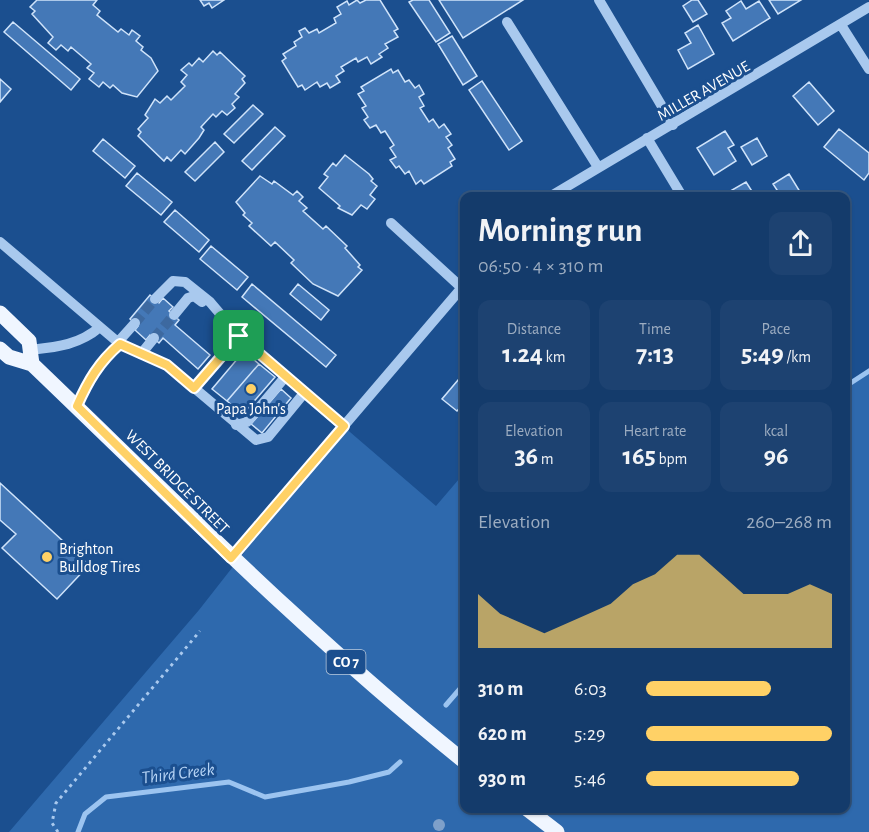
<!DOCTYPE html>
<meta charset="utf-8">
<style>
:root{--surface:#143b6b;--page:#1d4271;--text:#f1f3f6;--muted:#9dadc1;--line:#33557e;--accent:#ffd166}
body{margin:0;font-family:"Alegreya Sans",sans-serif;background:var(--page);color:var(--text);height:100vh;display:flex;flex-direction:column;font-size:22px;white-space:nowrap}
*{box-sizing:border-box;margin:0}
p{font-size:20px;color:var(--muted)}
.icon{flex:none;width:33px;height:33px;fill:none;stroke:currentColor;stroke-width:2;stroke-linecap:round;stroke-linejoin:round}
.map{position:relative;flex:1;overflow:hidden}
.drawer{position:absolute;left:460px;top:192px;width:390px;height:621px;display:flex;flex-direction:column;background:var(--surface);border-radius:12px;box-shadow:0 2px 4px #0004,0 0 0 2px var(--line)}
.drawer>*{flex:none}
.pin{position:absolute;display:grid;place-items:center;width:51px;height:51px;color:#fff;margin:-26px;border-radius:12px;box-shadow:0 3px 9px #0006}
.round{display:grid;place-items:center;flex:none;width:63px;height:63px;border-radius:12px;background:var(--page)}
.headline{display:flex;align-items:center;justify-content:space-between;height:102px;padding:0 18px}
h1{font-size:33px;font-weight:700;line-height:45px}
.stats{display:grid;grid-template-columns:repeat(3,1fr);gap:9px;height:102px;padding:6px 18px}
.stats div{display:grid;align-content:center;border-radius:12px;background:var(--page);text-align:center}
.stats b{font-size:26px;font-weight:700}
.stats small{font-size:16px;font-weight:400}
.stats p{font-size:16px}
.chart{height:168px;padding:12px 18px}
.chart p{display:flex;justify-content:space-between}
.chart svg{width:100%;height:108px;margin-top:6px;fill:var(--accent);opacity:.7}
ul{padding:0 18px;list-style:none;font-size:20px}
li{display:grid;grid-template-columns:96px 72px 1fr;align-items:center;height:45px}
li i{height:15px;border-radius:8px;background:var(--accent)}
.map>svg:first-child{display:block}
</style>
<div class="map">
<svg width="869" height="832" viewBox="0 0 869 832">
<rect width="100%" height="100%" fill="#1b4f8f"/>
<path fill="#2e69ad" d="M869 371V832H9L199 610 343 426 436 506 465 472V808H846V386Z"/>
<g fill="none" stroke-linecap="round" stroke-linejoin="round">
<path stroke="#9cc4f0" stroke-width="5" d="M846 386 869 371
M446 705 465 683
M78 832 85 814 106 797 229 782 265 797 349 782 389 772 400 762"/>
</g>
<path fill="#4478b7" stroke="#cfe3fa" stroke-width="1.5" d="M37 0H97L93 5 100 11 97 15 118 32 121 29 129 35 132 30 140 36 136 41 143 47 141 50 151 58 158 71 137 97 122 93 113 85 110 88 103 82 99 87 89 79 94 73 87 68 91 64 71 47 68 51 61 45 56 50 48 43 53 37 32 14 35 11 30 7Z
M200 0H224L212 8 209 3 204 6Z
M357 0 360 3 366 0H380L398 29 394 31 398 37 385 44 388 48 379 54 382 57 371 64 367 57 358 62 356 58 341 67 344 71 336 76 340 82 330 88 327 83 320 87 317 82 305 90 302 85 298 87 282 61 286 58 283 54 296 46 294 42 302 37 299 31 305 28 309 33 317 29 319 33 336 23 334 18 341 14 337 7 347 1 349 5Z
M413 0H429L450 33 436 42 409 2Z
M439 0H523L463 38Z
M692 0H698L707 14 693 22 683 6Z
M769 0H801L778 14Z
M741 1 746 9 759 1 770 18 733 41 722 23 731 18 726 11Z
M13 22 80 79 71 90 4 32Z
M698 25 714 54 688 69 678 50 691 43 685 33Z
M452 36 477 76 463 85 438 44Z
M213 51 217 55 220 52 245 76 242 79 245 83 235 94 239 97 232 104 235 108 227 115 222 111 216 117 213 114 201 127 204 130 199 138 185 154 181 150 171 161 167 157 164 161 138 136 141 132 138 129 148 118 145 115 155 99 160 103 167 96 171 100 185 86 181 82 187 75 181 70 189 63 192 66 199 58 203 62Z
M391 69 393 73 398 70 405 82 409 80 415 88 419 85 424 94 419 97 424 106 420 108 429 122 433 119 439 128 444 124 451 134 446 137 452 145 448 148 455 159 450 162 452 166 424 184 421 180 416 184 409 171 405 174 399 166 396 168 390 160 396 157 390 148 394 145 385 131 381 133 376 125 370 128 364 120 368 117 362 108 366 106 358 94 364 91 361 87Z
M0 79 11 89 0 102Z
M482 81 522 141 509 150 469 90Z
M809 82 834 111 818 125 793 96Z
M253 105 263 114 234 143 224 134Z
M275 127 285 136 252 170 242 161Z
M839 129 869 153V173L864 180 824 147Z
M725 131 734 145 728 148 736 161 714 175 697 148Z
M757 138 767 156 752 165 741 147Z
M103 139 135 166 125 178 93 151Z
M215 142 224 152 195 181 185 172Z
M345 155 369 174 373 179 371 181 377 186 370 195 375 199 367 209 361 205 352 215 338 208 340 206 319 188 328 177 324 174 333 163 336 166Z
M137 173 172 202 161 215 126 186Z
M789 174 802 195 798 196H781L773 184Z
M260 176 272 184 274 181 293 195 297 191 303 197 299 201 307 208 303 211 323 229 326 226 347 246 345 248 360 265 358 267 362 270 338 296 313 284 291 263 294 260 275 242 271 246 249 226 252 223 243 215 245 213 236 202Z
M746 182 755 196H726L725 194Z
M175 210 209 240 199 252 164 222Z
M211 246 248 277 237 290 200 259Z
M252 284 336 355 326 367 242 297Z
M298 284 329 310 321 320 290 294Z
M150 295 159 303 163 298 173 307 169 311 179 320 175 325 210 355 198 369 163 338 159 343 150 335 146 340 135 330 138 326 130 319Z
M244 351 259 364 227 401 212 389Z
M259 364 275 377 243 414 227 401Z
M464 373 465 402 457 411 442 399Z
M281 389 291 398 262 433 251 424Z
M0 483 89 565 57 599 2 548 16 534 0 520Z"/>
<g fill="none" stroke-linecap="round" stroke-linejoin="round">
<path stroke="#3d69a0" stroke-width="10" stroke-dasharray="10 5" stroke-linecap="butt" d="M135 323 155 299
M154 338 174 315"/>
<path stroke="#a9c9ee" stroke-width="3" stroke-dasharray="3 4.5" stroke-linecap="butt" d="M58 832 52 823 56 803 200 631"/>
<path stroke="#a9c9ee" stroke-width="10" d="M599 0 673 125
M507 22 598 167
M841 25 869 69
M647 138 682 196
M551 196 869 7
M391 223 462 288
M0 242 120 344 167 365 256 440 268 437 305 392
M155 299 173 281 185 282 210 302 239 336 343 426
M174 315 188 298 194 296 202 302
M118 342 135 323
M30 350C57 347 79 345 100 327
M141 354 154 338
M194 388 239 336
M77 406C88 382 99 362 120 344
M236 425 247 422 286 376
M231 558 465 284"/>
<path stroke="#f0f6ff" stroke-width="15" d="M0 313 29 341 32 364
M0 349 9 357 32 364C174 500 311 639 465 762
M526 808 557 832"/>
</g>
<circle fill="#7ea0ca" cx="439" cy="825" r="6"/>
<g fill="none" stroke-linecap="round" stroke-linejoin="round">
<defs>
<path id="route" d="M239 336 344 426 231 558 77 406C88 381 99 362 120 344L167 365 194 388Z"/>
</defs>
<use href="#route" stroke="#fff" stroke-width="12"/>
<use href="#route" stroke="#ffd166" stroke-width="8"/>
</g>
<g fill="#ffd166" stroke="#1b4f8f" stroke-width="2">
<circle cx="251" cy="389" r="6"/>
<circle cx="47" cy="557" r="6"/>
</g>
<g text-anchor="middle" stroke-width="6" stroke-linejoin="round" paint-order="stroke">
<rect fill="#1b4f8f" stroke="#bbcadd" stroke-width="1.5" x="326.5" y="650" width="39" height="24" rx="4.5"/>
<g font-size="15" font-weight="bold" fill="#fff">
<text x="346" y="667">CO 7</text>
</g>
<g font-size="16" fill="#fff" stroke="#1b4f8f">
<text transform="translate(703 90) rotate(-30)" y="6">MILLER AVENUE</text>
<text transform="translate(178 481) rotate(45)" y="6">WEST BRIDGE STREET</text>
</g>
<g font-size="16" fill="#fff" stroke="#1b4f8f">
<text x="251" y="414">Papa John's</text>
<text x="59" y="554" text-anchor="start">Brighton<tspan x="59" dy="18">Bulldog Tires</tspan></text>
</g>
<g font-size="18" font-style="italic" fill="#b5d3f5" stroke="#1b4f8f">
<text transform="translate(178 773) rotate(-7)" y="6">Third Creek</text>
</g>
</g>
</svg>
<div class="pin" style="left:239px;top:336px;background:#1e9e55"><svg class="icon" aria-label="arrive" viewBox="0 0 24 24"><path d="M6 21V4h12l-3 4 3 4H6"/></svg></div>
<section class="drawer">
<div class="headline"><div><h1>Morning run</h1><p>06:50 · 4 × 310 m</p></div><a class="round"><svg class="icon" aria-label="share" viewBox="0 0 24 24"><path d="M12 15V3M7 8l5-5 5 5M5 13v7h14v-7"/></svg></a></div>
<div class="stats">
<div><p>Distance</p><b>1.24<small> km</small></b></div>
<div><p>Time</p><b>7:13</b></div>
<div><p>Pace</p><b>5:49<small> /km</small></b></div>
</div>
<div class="stats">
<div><p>Elevation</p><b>36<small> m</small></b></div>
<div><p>Heart rate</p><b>165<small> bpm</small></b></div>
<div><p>kcal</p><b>96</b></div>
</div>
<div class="chart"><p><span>Elevation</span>260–268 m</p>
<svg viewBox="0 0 160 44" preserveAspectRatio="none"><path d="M0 44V22L10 30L20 34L30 38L40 34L50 30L60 26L70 18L80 14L90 6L100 6L110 14L120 22L130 22L140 22L150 18L160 22V44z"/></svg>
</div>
<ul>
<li><b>310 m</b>6:03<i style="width:67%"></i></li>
<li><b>620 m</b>5:29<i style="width:100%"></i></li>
<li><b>930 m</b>5:46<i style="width:82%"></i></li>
</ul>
</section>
</div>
